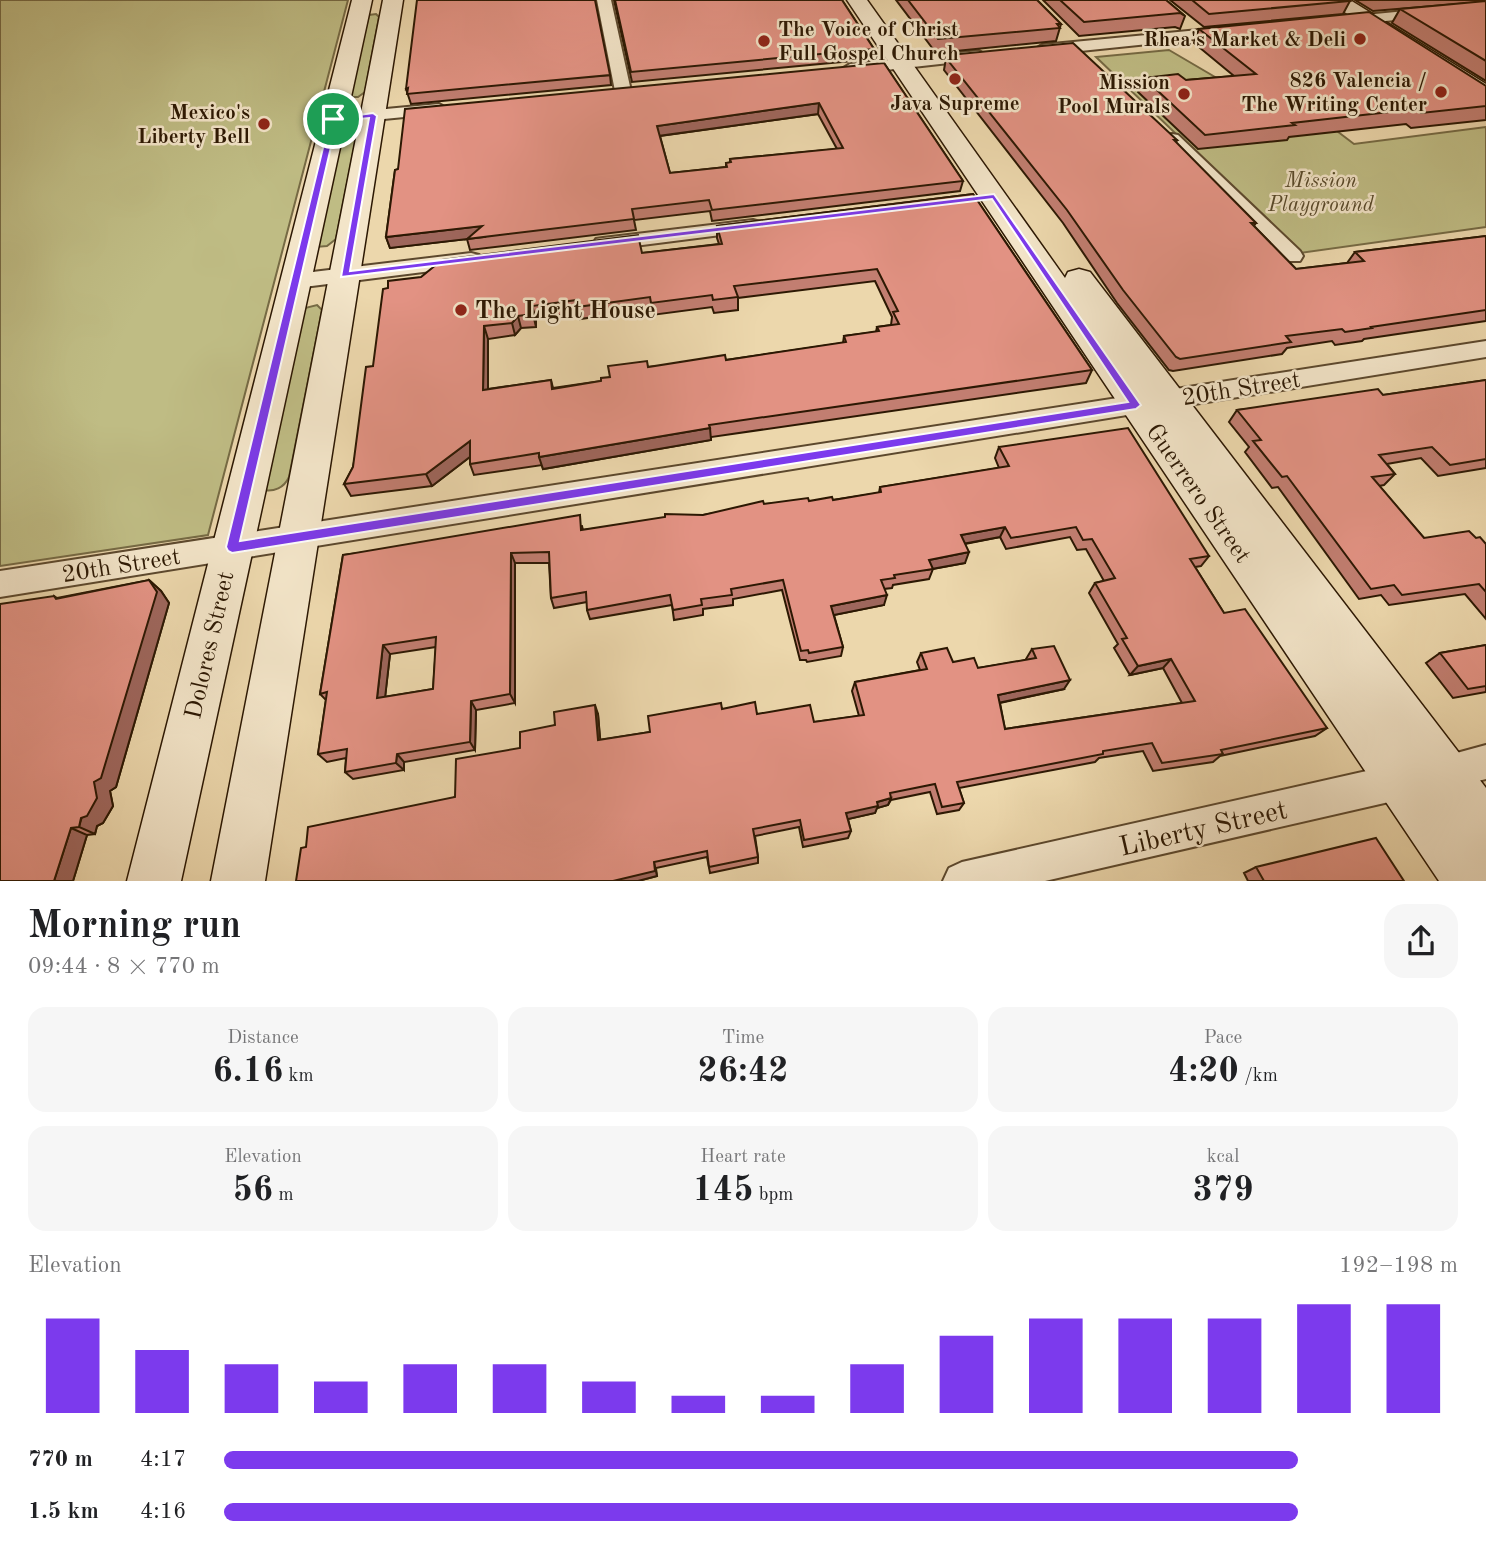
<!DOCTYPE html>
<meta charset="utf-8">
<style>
:root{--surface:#fff;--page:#f6f6f6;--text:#202124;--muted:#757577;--accent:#7c3aed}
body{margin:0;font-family:"Old Standard TT",serif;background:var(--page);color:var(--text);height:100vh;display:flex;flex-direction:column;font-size:26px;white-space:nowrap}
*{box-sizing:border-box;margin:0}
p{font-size:23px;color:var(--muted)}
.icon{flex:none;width:38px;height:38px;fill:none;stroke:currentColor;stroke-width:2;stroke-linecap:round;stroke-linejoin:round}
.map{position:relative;height:881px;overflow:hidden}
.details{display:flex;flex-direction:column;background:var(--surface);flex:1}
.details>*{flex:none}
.pin{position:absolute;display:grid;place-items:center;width:60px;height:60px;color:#fff;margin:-30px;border:4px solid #fff;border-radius:50%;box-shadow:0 2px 7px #0007}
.round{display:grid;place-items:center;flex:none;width:74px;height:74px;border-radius:21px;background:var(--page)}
.overview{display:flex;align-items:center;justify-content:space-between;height:119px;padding:0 28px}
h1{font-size:38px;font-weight:800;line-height:52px}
.metrics{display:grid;grid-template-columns:repeat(3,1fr);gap:10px;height:119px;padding:7px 28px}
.metrics div{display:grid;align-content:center;border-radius:18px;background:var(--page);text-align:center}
.metrics b{font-size:35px;font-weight:800}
.metrics small{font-size:19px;font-weight:400}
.metrics p{font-size:19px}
.chart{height:196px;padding:14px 28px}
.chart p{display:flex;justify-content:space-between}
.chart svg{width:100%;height:126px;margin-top:7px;stroke:var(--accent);stroke-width:6}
ul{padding:0 28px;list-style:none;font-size:23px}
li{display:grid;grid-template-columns:112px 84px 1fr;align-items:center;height:52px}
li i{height:18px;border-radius:9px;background:var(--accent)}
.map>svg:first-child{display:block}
</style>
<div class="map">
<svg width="1486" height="881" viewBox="0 0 1486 881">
<rect width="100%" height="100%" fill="#ecd7ac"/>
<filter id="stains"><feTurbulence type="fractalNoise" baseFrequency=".00286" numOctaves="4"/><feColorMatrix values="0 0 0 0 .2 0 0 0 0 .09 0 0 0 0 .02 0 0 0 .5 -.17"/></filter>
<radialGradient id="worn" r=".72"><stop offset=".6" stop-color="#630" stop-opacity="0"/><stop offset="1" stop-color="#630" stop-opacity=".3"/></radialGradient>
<path fill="#bfbc84" stroke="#766a44" stroke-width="2" d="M0 0H348L208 535 0 566Z
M376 14 379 17 365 92 358 97H349L369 15Z
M1169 50 1239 91 1279 87 1354 144 1486 127V227L1300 253 1096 57Z
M343 135H352L356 138 336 239 327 246 316 247 339 137Z
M317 305 322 310 289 477C284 488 274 492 263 490L301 309Z"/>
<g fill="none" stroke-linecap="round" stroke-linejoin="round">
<defs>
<path id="street" d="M597 0H611L631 91 629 95H617L615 91Z
M1486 3V11L1345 25 1338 21 1345 17Z
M1230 27 1235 29 1238 32 1235 35 1042 55 1034 50 1042 45Z
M979 51 987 56 985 59 850 74 842 69 850 64Z
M439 104 448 109 445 113 333 124 324 119 333 114Z
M1172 134 1178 135 1300 251 1303 256 1300 261H1284L1166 143 1163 139 1166 135Z
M753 220 760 222 763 226 760 230 603 250 596 249 593 244 596 239 603 238Z
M471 253 479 255 482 260 479 265 296 288 288 286 285 281 288 276 296 274Z
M1486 341V357L0 597V571Z
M1486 745V779L1443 790 1431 784 1425 772 1431 760Z
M1402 763 1415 768 1420 781 1415 794 1402 799 1045 881H943L949 868 962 862Z"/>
<path id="secondary" d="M352 0H372L181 881H127Z
M383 0H403L265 881H211Z
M847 0H867L1065 278 1068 272 1079 269 1090 272 1486 788V881H1439Z
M1326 0H1350L1486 84V101L1478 99Z"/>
</defs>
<use href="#street" stroke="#5c482d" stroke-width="4"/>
<use href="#secondary" stroke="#2c1803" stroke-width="3"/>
<use href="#street" fill="#f3e5c9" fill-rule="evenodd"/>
<use href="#secondary" fill="#f3e5c9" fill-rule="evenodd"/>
</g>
<path fill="#c27e71" stroke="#2c1803" stroke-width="2" fill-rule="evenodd" d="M614 0H842L874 49 873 59 632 82Z
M896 0H1037L1061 24 1056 41 936 53Z
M1043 0H1166L1185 16 1180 29 1175 27 1079 36Z
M1170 0H1349L1350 1 1343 14 1204 27Z
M1355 0H1486V81L1392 23 1400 9 1481 2 1373 11Z
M1199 29 1486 86V120L1411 128 1406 124 1289 137 1287 140 1198 149 1138 92 1144 78 1186 80 1234 76 1194 43Z
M949 55 1177 140 1176 143 1256 223 1254 226 1296 269 1347 263 1355 252 1486 236V321L1364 339 1362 341 1335 345 1332 341 1287 348 1282 354 1173 371 1169 370 1117 303 1063 223 944 70 946 58H948Z
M884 63 963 181 960 191 712 221 710 211 634 220 636 230 470 250 467 239 390 248 386 237 395 170ZM818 114 837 149 730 159V163H726V167L670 173 660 136Z
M610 75 611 85 411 104 406 89Z
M973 194 1092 370 1086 383 711 437V440L543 469 542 465 474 475 470 464V457L432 486 351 496 344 484 353 467 373 366 642 253 719 244 717 238V226ZM875 281 892 317 891 325 877 327 876 332 844 336 843 343 726 360 648 367 610 377 601 381 553 388 551 380 488 389V339L515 335 521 328 536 327V318L579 313 580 319 651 309 652 315 712 307 714 313 738 310V298Z
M1486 380V468L1438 476 1421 458 1387 464 1395 474 1384 485 1379 486 1424 538H1476L1486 544V619L1465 594 1389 605 1381 595 1359 599 1278 487 1272 488 1245 452 1249 447 1229 422 1237 410 1383 395Z
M999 447 1209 556 1201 566 1195 567 1224 613 1327 728 1315 736 1220 756 1213 762 1153 771 1143 751 1099 758 1095 762 959 788 964 803 959 810 937 814 930 792 891 800 888 805 877 808 875 813 848 819 851 831 848 838 803 847 799 827 755 836 758 857V863L710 873 707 857 656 868 657 876 638 881H296L455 797 520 748 555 725 598 714 600 740 650 732 722 709 814 722 859 716 852 691 855 682 920 670 917 662 921 653 953 662 978 668 1027 660 1026 659 1032 649 1064 689 1000 703 1005 729 1182 703 1163 668 1130 675 1114 648 1118 644 1089 593 1095 583 1104 581 1086 549 1077 550 1070 537 1006 549 1000 537 965 544V563L933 569 929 579 893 585 892 588 884 589V605L834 615 843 647 841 656 807 662 806 660H800L782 590 733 599V605L703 609V615L674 620 672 605 590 619 587 610V602L554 608 551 598 549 563H515V703L476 710 475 750 404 762V770L353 779 345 772 346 758 327 762 318 754 326 700 320 694 343 555 582 526 583 530 703 515 764 504 833 500 879 493 880 487 999 468 995 458ZM436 647 433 689 385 697 390 654Z
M149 580 161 591 169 603 116 787 110 791 113 806 103 823 97 826 95 834 87 835 73 881H0L54 596 57 598Z
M1486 645V692L1453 698 1426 663 1440 653Z
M1256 867 1404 881H1248L1244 873Z"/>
<path fill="#9e665c" stroke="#2c1803" stroke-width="2" d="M819 103 818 114 658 136 657 126Z
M482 226 485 237 390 248 386 237Z
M532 306 536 318V327L533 314Z
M518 316 521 328 515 335 512 323Z
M484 326 488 339V402L483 390Z
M710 428 711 440 543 469 539 457Z
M470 441 475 453 432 486 426 474Z
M1005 527 1000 537 957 545 961 535Z
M969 552 965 563 926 570 929 560Z
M511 553 515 563V703L510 694Z
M149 580 161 591 169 603 116 787 110 791 113 806 103 823 97 826 95 834 79 827Z
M887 595 884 605 829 616 831 606Z
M383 645 390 654 384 707 377 698Z
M1171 659 1163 668 1130 675 1138 666Z
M1070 680 1064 689 993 704 998 695Z
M471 701 476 710 475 750 470 742Z
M595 705 598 714 601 748 598 740Z
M397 754 404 762V770L396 763Z
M891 798 888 805 877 808 875 813 844 820 846 813 877 802Z
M71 828 87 835 73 881H54Z
M654 862 657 876 638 881H613Z"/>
<path fill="#e29283" stroke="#2c1803" stroke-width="2" fill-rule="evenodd" d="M417 0H595L610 75 407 94 408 88 406 89Z
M615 0H842L874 49 631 72Z
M908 0H1037L1061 24H1057L1060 28 938 39Z
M1060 0H1166L1185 16 1180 13 1084 22Z
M1192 0H1349L1350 1 1209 14Z
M1486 1V61L1400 9Z
M1369 12 1486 86V106L1421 113 1416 109 1292 123 1295 125 1205 135 1144 78 1178 74 1186 80 1256 74 1199 29Z
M1073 43 1177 140H1174L1256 223H1251L1296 269 1364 261 1355 252 1486 236V310L1371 327 1372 328 1345 332 1342 329 1286 336 1291 342 1180 359 1176 357 1123 290 1067 210 946 58H951L949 55Z
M884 63 963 181 712 210 709 200 632 209 634 219 467 239 482 226 386 237 395 170 398 169 405 109ZM819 103 843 148 730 159 731 162 726 163 727 167 670 173 657 126Z
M973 194 1092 370 709 425 710 428 539 457V453L470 464V441L426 474 344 484 353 467 366 367 373 366 383 289 388 288V281L421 277 442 260 638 235 642 253 722 244 717 226ZM877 269 898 311 893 312 899 324 877 327 879 331 844 336 846 342 726 360 725 355 648 367 647 361 608 366 610 377 601 378V381L552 389 551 380 483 390 484 326 512 323 518 316 533 314 532 306 577 300V307L650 297 651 303 712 295 713 300 738 297 734 286Z
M1486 380V459L1450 465 1432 447 1379 455 1395 474 1372 477 1424 538 1469 531 1476 538 1480 537 1486 544V592L1479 584 1402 595 1394 585 1371 589 1287 476 1282 477 1253 441 1261 440 1237 410 1378 389 1383 395Z
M1128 428 1209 556 1190 559 1224 613 1245 609 1327 728 1221 750 1223 754 1162 763 1152 743 1103 751V754L957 782 964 803 942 807 935 784 890 793 891 798 877 802 878 806 846 813 851 831 804 840 800 820 753 829 758 857 709 867 707 851 654 862 655 871 613 881H296L301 848 306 847 308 827 455 797 456 759 520 748V732L555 725 554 712 595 705 598 740 650 732 648 716 721 703 722 709 755 702 757 714 810 705 814 722 864 715 855 682 927 669 921 653 947 648 953 662 974 658 978 668 1036 658 1032 649 1054 646 1070 680 998 695 1005 729 1195 701 1171 659 1138 666 1122 639 1127 638 1095 583 1115 578 1092 539 1083 540 1076 527 1011 538 1005 527 961 535 969 552 929 560 933 569 894 575 895 578 881 580 887 595 831 606 843 647 809 653 808 650 801 651 783 580 731 589 732 595 701 599 702 605 673 610 670 595 587 610 586 592 551 598 549 552 511 553 510 694 471 701 470 742 397 754 396 763 345 772 347 749 318 754 327 692 320 694 343 555 580 515 581 530 665 517V514L703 515 763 501 764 504 808 498 809 501 832 497 833 500 881 492 880 487 1009 466 999 447ZM436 637 433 689 377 698 383 645Z
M149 580 157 592 101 778 94 782 97 798 87 816 81 818 79 827 71 828 54 881H0V604L54 596 56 599Z
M1486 645V686L1468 689 1440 653Z
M1376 838 1404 881H1264L1256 867Z"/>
<path fill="#7c3aed" stroke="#fff" stroke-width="2" fill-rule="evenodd" d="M373 113 377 116 350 271 994 194 1141 405 1136 409 232 553 228 551 226 547 330 119ZM369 118 341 277 992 199 1128 402 240 541 337 121Z"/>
<g fill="#8f2418" stroke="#f3e5c9" stroke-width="2.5">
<circle cx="1360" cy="39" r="7"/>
<circle cx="764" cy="41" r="7"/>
<circle cx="955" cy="79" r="7"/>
<circle cx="1441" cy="92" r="7"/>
<circle cx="1184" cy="94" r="7"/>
<circle cx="264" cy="124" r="7"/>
<circle cx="461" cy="310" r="7"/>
</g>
<g text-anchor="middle" stroke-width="5" stroke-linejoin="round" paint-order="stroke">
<g font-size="21" font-weight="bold" fill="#2c1803" stroke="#f3e5c9" text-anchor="end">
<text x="778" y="36" text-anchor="start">The Voice of Christ<tspan x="778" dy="24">Full Gospel Church</tspan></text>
<text x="1346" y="46">Rhea's Market &amp; Deli</text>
<text x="1427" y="87">826 Valencia /<tspan x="1427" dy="24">The Writing Center</tspan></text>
<text x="1170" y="89">Mission<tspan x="1170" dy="24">Pool Murals</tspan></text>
<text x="955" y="110" text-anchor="middle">Java Supreme</text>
<text x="250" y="119">Mexico's<tspan x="250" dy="24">Liberty Bell</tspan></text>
</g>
<g font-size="21" font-style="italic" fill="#58492a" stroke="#f3e5c9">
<text x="1321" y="187">Mission<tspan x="1321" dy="24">Playground</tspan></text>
</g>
<g font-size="24" font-weight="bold" fill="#2c1803" stroke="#f3e5c9" text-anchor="start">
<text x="475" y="318">The Light House</text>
</g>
<g font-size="24" fill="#2c1803" stroke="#f3e5c9">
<text transform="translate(1241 388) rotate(-9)" y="8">20th Street</text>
<text transform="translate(1199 493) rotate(55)" y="8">Guerrero Street</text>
<text transform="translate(121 565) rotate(-9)" y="8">20th Street</text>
<text transform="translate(209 645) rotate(-77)" y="8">Dolores Street</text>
</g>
<g font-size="28" fill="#2c1803" stroke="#f3e5c9">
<text transform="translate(1203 827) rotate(-13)" y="10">Liberty Street</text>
</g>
</g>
<rect width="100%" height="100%" filter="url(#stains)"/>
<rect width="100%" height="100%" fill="url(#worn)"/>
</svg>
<div class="pin" style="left:333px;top:119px;background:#1e9e55"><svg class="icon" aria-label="arrive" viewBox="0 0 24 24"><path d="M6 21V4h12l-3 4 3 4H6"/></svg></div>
</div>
<section class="details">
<div class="overview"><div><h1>Morning run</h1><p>09:44 · 8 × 770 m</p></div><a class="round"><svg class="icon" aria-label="share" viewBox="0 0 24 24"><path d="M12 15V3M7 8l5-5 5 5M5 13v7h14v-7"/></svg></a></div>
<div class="metrics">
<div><p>Distance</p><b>6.16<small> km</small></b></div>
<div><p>Time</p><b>26:42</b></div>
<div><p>Pace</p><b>4:20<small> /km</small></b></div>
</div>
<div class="metrics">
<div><p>Elevation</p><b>56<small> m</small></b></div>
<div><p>Heart rate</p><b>145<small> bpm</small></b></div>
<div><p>kcal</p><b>379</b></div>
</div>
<div class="chart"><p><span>Elevation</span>192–198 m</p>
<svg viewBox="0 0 160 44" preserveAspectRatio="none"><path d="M5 44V11M15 44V22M25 44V27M35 44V33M45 44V27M55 44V27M65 44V33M75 44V38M85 44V38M95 44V27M105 44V17M115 44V11M125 44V11M135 44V11M145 44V6M155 44V6"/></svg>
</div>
<ul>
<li><b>770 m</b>4:17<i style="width:87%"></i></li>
<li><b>1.5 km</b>4:16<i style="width:87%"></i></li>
</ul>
</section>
